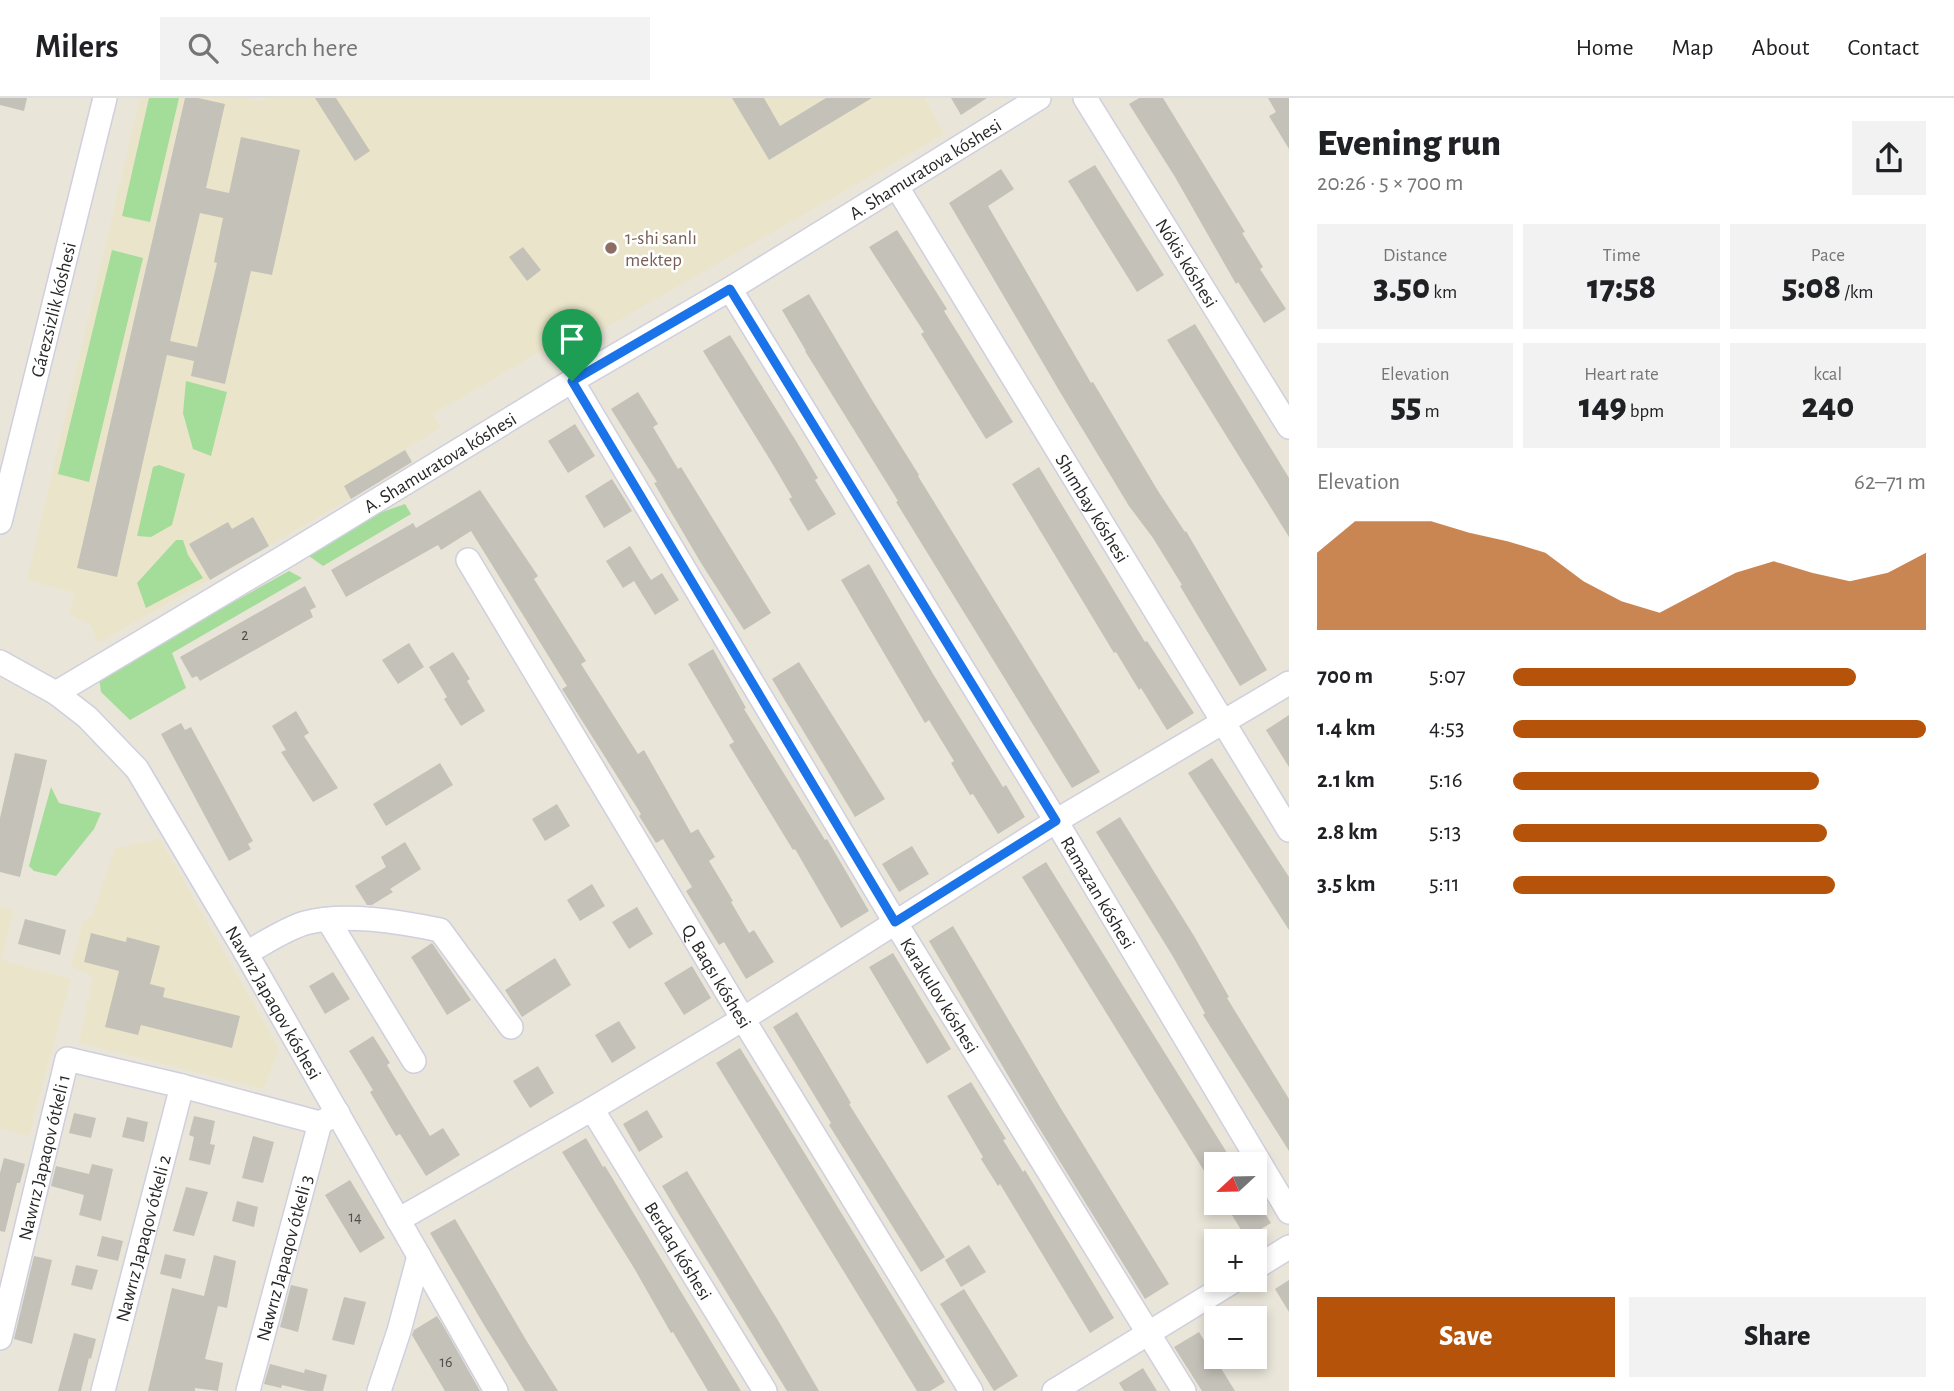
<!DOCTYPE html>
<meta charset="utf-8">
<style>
:root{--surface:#fff;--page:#f2f2f2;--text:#202124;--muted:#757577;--line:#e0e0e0;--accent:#b45309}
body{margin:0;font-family:"Alegreya Sans",sans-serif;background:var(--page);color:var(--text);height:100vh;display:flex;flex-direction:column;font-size:26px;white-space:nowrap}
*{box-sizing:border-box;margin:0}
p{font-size:23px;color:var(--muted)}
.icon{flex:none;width:38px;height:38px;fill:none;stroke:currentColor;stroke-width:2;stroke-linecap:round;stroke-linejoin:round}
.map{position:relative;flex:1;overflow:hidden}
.drawer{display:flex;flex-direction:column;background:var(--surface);width:665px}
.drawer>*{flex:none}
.needle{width:46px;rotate:248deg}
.tools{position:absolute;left:1204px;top:1054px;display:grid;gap:14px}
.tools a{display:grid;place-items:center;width:63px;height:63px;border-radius:0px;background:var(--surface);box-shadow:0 4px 10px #0003;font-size:35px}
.pin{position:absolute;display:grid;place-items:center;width:60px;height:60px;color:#fff;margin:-72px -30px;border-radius:50% 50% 50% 0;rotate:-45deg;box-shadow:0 0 7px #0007}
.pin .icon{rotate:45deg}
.round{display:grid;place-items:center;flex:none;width:74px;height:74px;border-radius:0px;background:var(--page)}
.headline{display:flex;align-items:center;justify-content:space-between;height:119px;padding:0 28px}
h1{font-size:38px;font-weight:800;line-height:52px}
.stats{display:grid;grid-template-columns:repeat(3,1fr);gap:10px;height:119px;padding:7px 28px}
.stats div{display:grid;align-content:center;border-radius:0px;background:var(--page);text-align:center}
.stats b{font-size:35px;font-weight:800}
.stats small{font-size:19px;font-weight:400}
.stats p{font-size:19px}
.chart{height:196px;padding:14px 28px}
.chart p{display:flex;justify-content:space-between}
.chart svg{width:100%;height:126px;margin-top:7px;fill:var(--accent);opacity:.7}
.action{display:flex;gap:14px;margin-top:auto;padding:14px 28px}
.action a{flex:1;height:80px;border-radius:0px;background:var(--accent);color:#fff;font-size:28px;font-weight:800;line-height:80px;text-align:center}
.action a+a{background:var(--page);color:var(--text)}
ul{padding:0 28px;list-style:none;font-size:23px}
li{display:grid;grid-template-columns:112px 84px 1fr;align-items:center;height:52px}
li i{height:18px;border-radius:9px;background:var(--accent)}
header{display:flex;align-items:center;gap:42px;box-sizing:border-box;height:98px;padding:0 35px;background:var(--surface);border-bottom:2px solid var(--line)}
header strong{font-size:33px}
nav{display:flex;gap:38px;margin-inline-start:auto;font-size:24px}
.search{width:490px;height:63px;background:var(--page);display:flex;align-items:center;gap:18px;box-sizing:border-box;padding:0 24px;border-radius:0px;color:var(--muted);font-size:26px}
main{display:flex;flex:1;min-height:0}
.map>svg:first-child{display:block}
</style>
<header>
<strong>Milers</strong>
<div class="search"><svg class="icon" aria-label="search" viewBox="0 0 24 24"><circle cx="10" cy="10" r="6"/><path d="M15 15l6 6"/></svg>Search here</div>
<nav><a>Home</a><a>Map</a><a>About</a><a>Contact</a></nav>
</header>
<main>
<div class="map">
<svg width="1289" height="1293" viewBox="0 0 1289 1293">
<rect width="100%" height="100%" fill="#e9e5d9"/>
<path fill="#eae5ca" d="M140 0H245L261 3 267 0H925L944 36 553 260 545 251 433 316 441 329 406 351 413 365 98 545 91 527 69 516 74 495 27 482Z
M160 741 279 951 264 991 79 945 93 878 71 869 84 821 92 819 115 750Z
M0 808 14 812 1 862 71 881 29 1038 0 1030Z"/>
<path fill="#a4dc99" d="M149 0H179L150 124 122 118Z
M112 152 143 160 89 384 58 376Z
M186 283 227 294 211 358 193 351 183 315Z
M159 367 185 376 172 427 151 439 137 438 153 369Z
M405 406 411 416 323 468 309 458 379 415Z
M176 442H183L188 457 203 480 146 510 137 485Z
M289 473 302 480 172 555 186 590 130 622 101 594 99 579Z
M51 689 59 705 101 715 94 731 56 778 34 773 29 768Z"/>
<path fill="#c4c1b9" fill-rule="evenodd" d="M0 0H27L24 13 0 7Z
M185 0H198L225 6 206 90 229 95 241 39 300 52 272 177 251 173 225 286 191 278 194 263 167 257 117 479 77 470ZM200 115 223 120 214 164 217 165 197 249 170 243Z
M315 0H336L370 53 355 63Z
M732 0H764L780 28 826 0H872L769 62Z
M951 0H987L961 17Z
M1139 0H1163L1245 134 1242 135 1263 169 1260 171 1286 211 1264 225 1238 184 1236 186 1175 79 1129 6Z
M1268 0H1289V51L1269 18 1276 14Z
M1095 67 1164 177 1137 194 1068 83Z
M1001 71 1014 91 988 108 1091 285 1093 284 1158 393 1185 434 1186 433 1267 572 1240 588 1180 488 1182 487 1153 440 1129 408 1060 294 949 105Z
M897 132 947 211 944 213 1013 324 986 341 921 236 924 234 869 149Z
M523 149 541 172 527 183 509 159Z
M809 196 872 302 919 377 918 378 1100 674 1072 690 896 404 898 403 805 253H806L782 212Z
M1195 226 1289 380V439L1167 242Z
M730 237 796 343 818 380 815 382 836 416 808 433 789 401 792 399 772 365 703 253Z
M638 294 658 326 653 329 678 371 681 369 771 515 744 532 701 465 654 385 657 384 611 311Z
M575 326 595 358 568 375 548 343Z
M405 352 412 364 351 401 344 388Z
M1039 369 1145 544 1147 543 1194 615 1167 632 1141 590 1139 592 1116 554 1114 555 1012 386Z
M612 381 632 413 604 430 585 398Z
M480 392 538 478 534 481 586 563 581 566 638 656 644 652 691 735 698 731 715 759 709 763 733 803 731 804 749 835 754 832 774 864 746 881 724 844 719 847 686 793 692 789 663 741 656 745 639 718 641 716 562 591 567 588 471 433 441 452 438 447 346 499 331 472 413 425 416 430Z
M253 419 269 448 210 482 189 446 228 424 232 431Z
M630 448 651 482 662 475 679 502 655 517 634 483 623 490 606 463Z
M869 466 933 576 1003 689 1006 687 1025 719 998 736 973 696 970 697 951 665 954 663 929 622 925 625 841 482Z
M305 488 316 509 310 512 313 519 200 583 197 578 192 580 180 559Z
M409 545 424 569 398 586 382 562Z
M713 551 746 610 744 611 825 742 827 741 869 813 841 830 795 751 793 752 729 647 734 644 688 566Z
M453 554 470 581 467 583 485 613 461 628 444 601 447 599 429 569Z
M799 564 885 701 855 719 772 581Z
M296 613 309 635 304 638 338 690 313 704 281 654 286 652 272 628Z
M1289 617V669L1266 632Z
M181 625 185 632 191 629 253 743 248 746 251 751 229 763 161 636Z
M15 655 47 662 20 779 0 774V720Z
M1212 660 1289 779V832L1188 675Z
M440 665 453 687 386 728 373 706Z
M557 706 570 728 545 743 532 721Z
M1120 719 1194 838 1229 899 1227 900 1289 1001V1053L1203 917 1205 915 1172 857 1096 734Z
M405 744 421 771 390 791 393 794 372 807H367L355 788 386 769 381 759Z
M912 748 929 776 899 794 882 766Z
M1046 764 1234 1066H1216V1092L1022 779Z
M592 786 605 808 580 823 567 802Z
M637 809 653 836 629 851 612 824Z
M25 821 66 832 60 857 18 846Z
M953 828 1060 1009 1169 1186 1145 1201 1036 1025 929 843Z
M91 835 126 844 127 839 160 848 150 886 165 890 163 899 240 918 232 950 141 927 138 937 105 929 119 873 84 864Z
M432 845 471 902 447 917 411 859Z
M893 855 951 951 927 966 869 869Z
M555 860 571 887 522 919 505 892Z
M692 868 711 900 684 917 664 885Z
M333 874 350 901 325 916 309 888Z
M797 914 851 1005 849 1006 945 1159 921 1174 829 1027 831 1025 773 929Z
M619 923 636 950 612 965 595 937Z
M373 938 390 965 387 967 430 1038 443 1030 460 1057 426 1078 400 1036 396 1038 370 994 373 992 349 953Z
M740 950 945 1284 930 1293H917L716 965Z
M538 968 554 995 530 1010 513 983Z
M971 984 1006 1041 1003 1042 1023 1074 1025 1072 1114 1220 1090 1235 1000 1086 998 1088 981 1061 983 1059 947 998Z
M647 1012 663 1039 639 1054 623 1026Z
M74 1015 96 1020 91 1040 69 1035Z
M194 1018 215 1023 210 1046 215 1047 210 1067 189 1062 194 1039 189 1037Z
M127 1019 148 1024 144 1044 122 1039Z
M253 1038 274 1044 263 1085 242 1080Z
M586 1040 603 1069 605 1068 741 1293H708L673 1234 671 1235 634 1170 562 1054Z
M4 1060 25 1066 20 1085H17L5 1134 0 1133V1075Z
M92 1066 113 1071 101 1123 79 1117 84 1097 51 1088 56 1068 89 1076Z
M687 1073 779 1224 819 1293H787L678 1115 662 1088Z
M350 1082 385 1140 360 1155 325 1097Z
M186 1089 208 1094 194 1138 173 1133Z
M1255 1099 1271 1125 1246 1140 1224 1104H1255Z
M237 1103 258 1109 254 1129 232 1123Z
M455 1121 526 1242 558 1293H525L484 1227 430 1135Z
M102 1138 123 1143 118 1163 97 1158Z
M969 1147 986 1174 961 1189 945 1162Z
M165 1156 186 1161 181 1181 160 1176Z
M214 1157 236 1163 227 1210 218 1208 205 1261 223 1265 218 1293 195 1290V1293H148L172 1190 204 1198Z
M34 1158 52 1162 32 1246 14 1241Z
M76 1167 98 1172 92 1192 71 1187Z
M1289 1182V1214L1275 1191Z
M291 1187 308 1191 298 1234 280 1229Z
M964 1191 1018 1278 994 1293 940 1206Z
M344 1199 366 1204 354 1247 332 1242Z
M437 1218 445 1231 480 1293H445L412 1237 414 1232Z
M1199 1234 1219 1267 1235 1293H1202L1174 1249Z
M74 1235 96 1241 91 1261 89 1260 81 1293H58Z
M270 1266 304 1275 305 1271 327 1277 323 1293H307L282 1287 281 1290 264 1286Z
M1143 1270 1157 1293H1124L1119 1285Z"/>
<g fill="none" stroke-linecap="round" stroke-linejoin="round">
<defs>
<g id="minor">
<path id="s1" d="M1085 0 1289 329"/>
<path id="s2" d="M897 89 1289 732"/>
<path id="s3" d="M730 191 1056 723 1289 1114"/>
<path id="s4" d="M572 283 895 824 1184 1293"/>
<path id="s5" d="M0 424 105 0"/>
<path id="s6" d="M468 462 743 921 971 1293"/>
<path id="s7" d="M0 564 56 595 87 619 137 671 246 855 496 1293"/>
<path id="s8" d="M56 595 289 456 572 283 730 191 1039 0"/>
<path d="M328 822 414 963"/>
<path d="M246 855C265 845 285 831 305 825 344 814 401 824 440 832L511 929"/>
<path id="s9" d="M592 1011 765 1293"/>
<path d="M398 1122 592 1011 743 921 1056 723 1289 585"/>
<path d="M1255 1170 1289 1149"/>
<path id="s10" d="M0 1240 67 961 182 988 320 1025 338 1015"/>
<path id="s11" d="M103 1293 182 988"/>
<path id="s12" d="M248 1293 320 1025"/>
<path d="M379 1293 399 1233 419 1158"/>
<path d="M1054 1293 1237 1181"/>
</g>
</defs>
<use href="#minor" stroke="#cfcfdf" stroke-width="26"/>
<use href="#minor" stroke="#fff" stroke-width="23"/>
</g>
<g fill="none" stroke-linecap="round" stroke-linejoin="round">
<defs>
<path id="route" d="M730 191 1056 723 895 824 572 283Z"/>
</defs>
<use href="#route" stroke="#fff" stroke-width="14"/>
<use href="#route" stroke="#1a73e8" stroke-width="9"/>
</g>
<circle fill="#8d6e63" stroke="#fff" stroke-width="2.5" cx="611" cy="150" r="7"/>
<g text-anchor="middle" stroke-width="5" stroke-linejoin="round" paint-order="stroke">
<g font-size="16" fill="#4e4e4c">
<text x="245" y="542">2</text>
<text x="355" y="1124">14</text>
<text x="446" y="1269">16</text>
</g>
<g font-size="19" fill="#272727" stroke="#fff">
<text dy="7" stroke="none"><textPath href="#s8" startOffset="1015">A. Shamuratova kóshesi</textPath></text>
<text dy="7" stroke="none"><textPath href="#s1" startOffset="194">Nókis kóshesi</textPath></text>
<text dy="7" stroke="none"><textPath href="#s5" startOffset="219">Gárezsizlik kóshesi</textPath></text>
<text dy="7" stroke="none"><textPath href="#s8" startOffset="448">A. Shamuratova kóshesi</textPath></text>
<text dy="7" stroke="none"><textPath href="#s2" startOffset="376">Shımbay kóshesi</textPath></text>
<text dy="7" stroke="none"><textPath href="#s3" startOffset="707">Ramazan kóshesi</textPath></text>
<text dy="7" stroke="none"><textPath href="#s6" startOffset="485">Q. Baqsı kóshesi</textPath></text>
<text dy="7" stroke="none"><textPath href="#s4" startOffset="716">Karakulov kóshesi</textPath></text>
<text dy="7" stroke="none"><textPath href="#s7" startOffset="446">Nawrız Japaqov kóshesi</textPath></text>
<text dy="7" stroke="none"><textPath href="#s10" startOffset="186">Nawrız Japaqov ótkeli 1</textPath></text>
<text dy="7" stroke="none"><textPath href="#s11" startOffset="158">Nawrız Japaqov ótkeli 2</textPath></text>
<text dy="7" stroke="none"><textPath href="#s9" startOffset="166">Berdaq kóshesi</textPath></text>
<text dy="7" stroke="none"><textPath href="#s12" startOffset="138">Nawrız Japaqov ótkeli 3</textPath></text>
</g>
<g font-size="19" fill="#785e54" stroke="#fff" text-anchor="start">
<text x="625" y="146">1-shi sanlı<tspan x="625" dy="22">mektep</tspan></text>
</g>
</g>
</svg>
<div class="tools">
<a><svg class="needle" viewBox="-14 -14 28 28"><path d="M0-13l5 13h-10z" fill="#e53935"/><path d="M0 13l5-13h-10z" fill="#757577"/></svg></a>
<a>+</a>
<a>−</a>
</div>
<div class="pin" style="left:572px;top:283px;background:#1e9e55"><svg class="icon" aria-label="arrive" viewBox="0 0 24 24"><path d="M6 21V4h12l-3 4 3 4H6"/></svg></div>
</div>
<section class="drawer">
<div class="headline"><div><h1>Evening run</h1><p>20:26 · 5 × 700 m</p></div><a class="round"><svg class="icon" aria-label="share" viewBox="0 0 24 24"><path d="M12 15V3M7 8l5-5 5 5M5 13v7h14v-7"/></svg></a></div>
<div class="stats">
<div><p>Distance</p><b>3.50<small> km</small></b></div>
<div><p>Time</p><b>17:58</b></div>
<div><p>Pace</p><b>5:08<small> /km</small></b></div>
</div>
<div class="stats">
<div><p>Elevation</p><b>55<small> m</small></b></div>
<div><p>Heart rate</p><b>149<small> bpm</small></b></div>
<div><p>kcal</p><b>240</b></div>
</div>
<div class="chart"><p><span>Elevation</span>62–71 m</p>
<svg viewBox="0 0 160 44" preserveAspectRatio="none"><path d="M0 44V17L10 6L20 6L30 6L40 10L50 13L60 17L70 27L80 34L90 38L100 31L110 24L120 20L130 24L140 27L150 24L160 17V44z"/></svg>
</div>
<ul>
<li><b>700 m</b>5:07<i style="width:83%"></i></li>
<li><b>1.4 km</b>4:53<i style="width:100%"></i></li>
<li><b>2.1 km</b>5:16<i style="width:74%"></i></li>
<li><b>2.8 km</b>5:13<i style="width:76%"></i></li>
<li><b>3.5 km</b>5:11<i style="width:78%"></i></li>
</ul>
<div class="action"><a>Save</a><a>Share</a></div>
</section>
</main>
